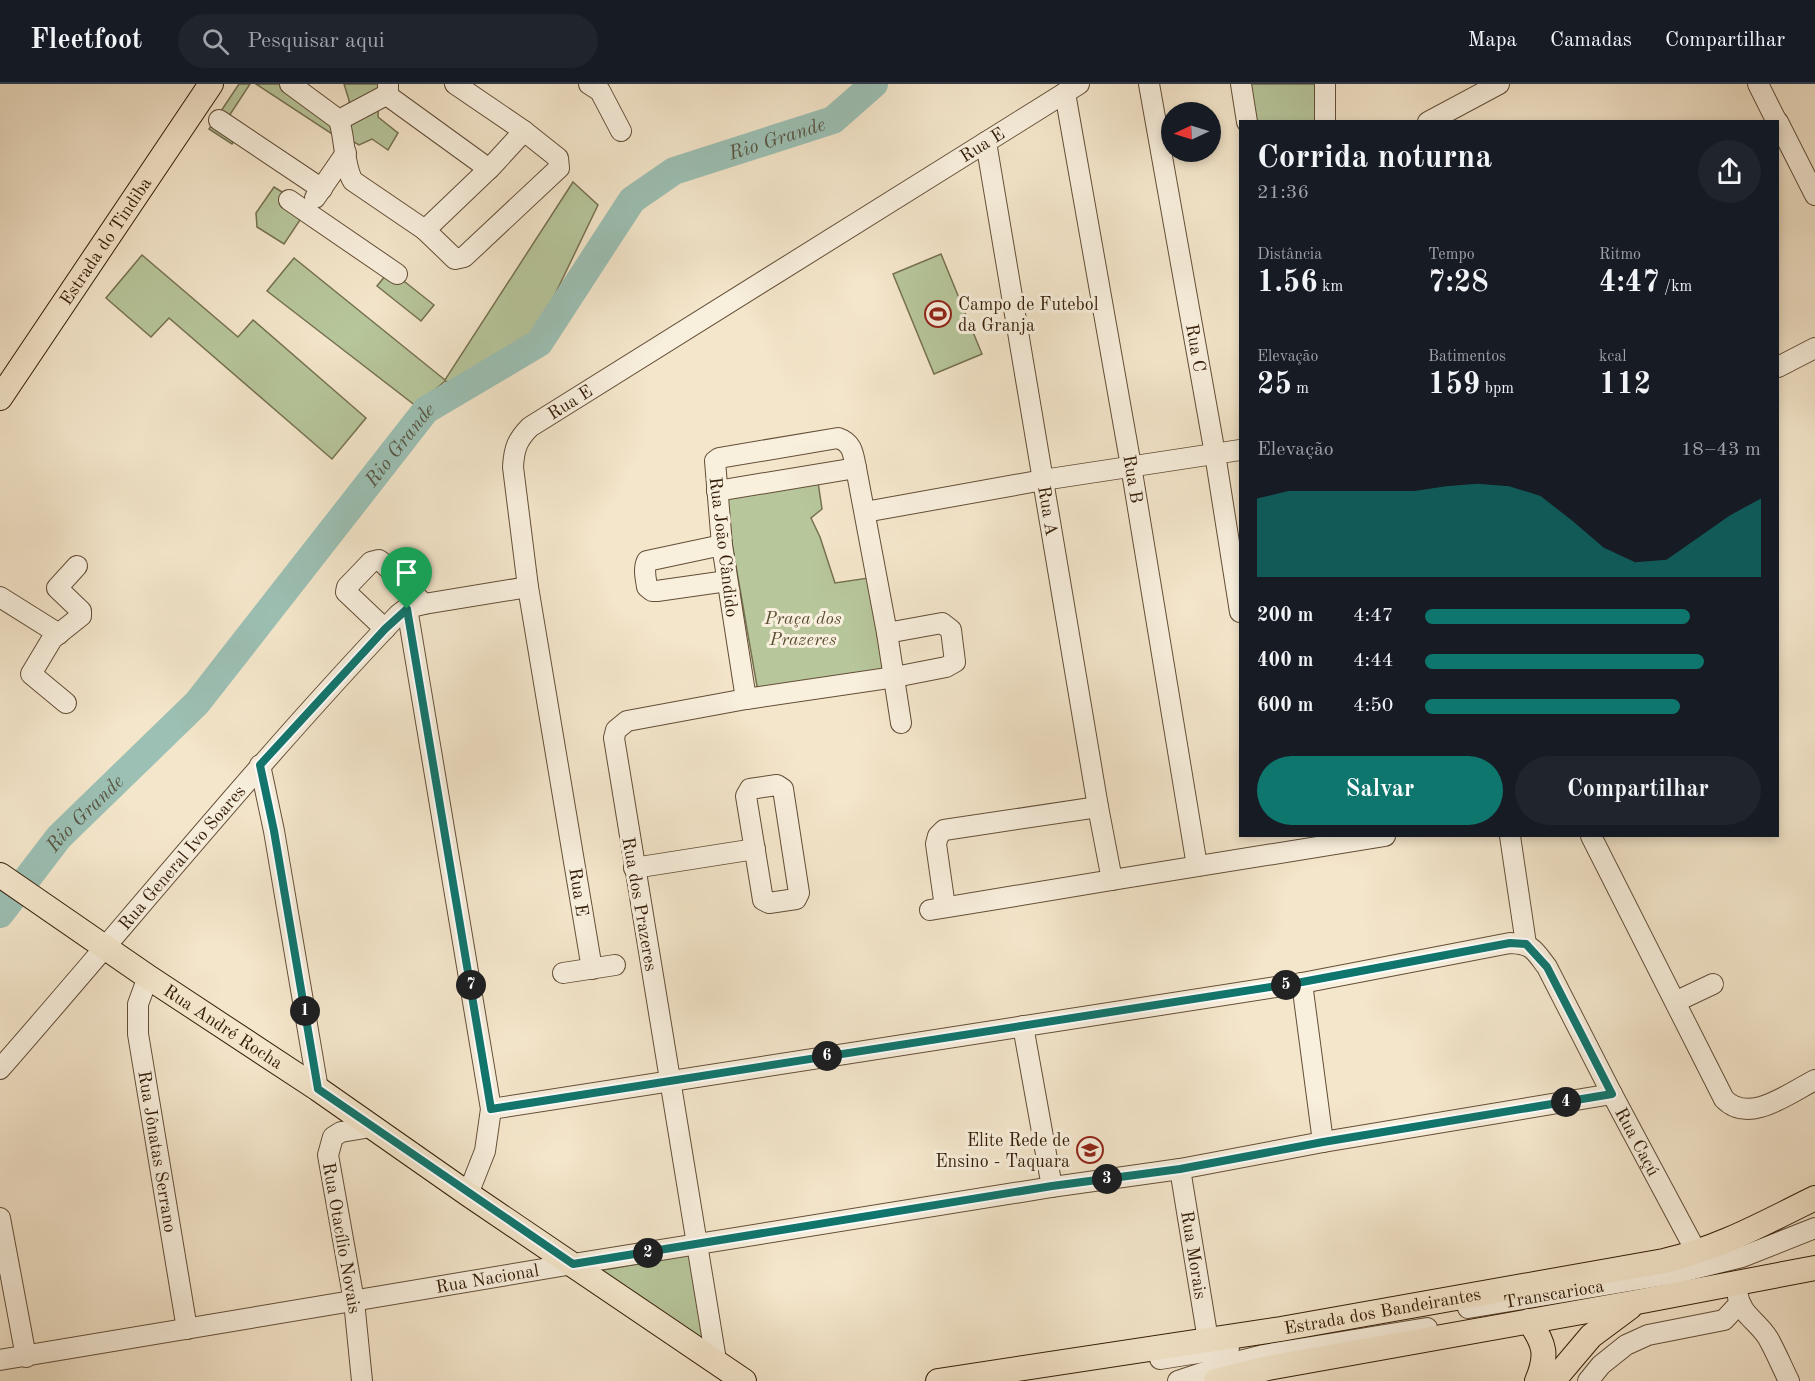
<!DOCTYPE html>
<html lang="pt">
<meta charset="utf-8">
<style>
:root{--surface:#171b24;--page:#20242c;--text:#f1f3f6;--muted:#9ea1a6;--line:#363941;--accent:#0f766e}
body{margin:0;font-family:"Old Standard TT",serif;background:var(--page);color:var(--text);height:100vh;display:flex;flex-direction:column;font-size:22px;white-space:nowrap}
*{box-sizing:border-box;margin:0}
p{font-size:20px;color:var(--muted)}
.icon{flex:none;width:33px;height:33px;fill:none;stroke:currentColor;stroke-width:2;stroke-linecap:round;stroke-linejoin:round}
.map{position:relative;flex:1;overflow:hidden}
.drawer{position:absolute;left:1239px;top:36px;width:540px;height:717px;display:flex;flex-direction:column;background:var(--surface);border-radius:0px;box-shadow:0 3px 9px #0003}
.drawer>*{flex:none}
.needle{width:39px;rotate:266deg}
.buttons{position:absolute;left:1161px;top:18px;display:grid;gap:12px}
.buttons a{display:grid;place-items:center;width:60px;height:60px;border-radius:50%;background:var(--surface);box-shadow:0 3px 9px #0003;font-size:30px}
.pin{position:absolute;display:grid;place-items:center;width:51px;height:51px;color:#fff;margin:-62px -26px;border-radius:50% 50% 50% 0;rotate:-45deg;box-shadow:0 0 6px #0007}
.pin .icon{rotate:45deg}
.km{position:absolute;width:30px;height:30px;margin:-15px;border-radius:50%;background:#222;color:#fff;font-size:16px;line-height:30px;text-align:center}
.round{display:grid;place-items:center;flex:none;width:63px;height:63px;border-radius:32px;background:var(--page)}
.overview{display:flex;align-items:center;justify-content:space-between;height:102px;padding:0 18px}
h1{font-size:33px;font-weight:700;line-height:45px}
.figures{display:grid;grid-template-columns:repeat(3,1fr);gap:9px;height:102px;padding:6px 18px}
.figures div{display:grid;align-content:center}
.figures b{font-size:30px;font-weight:700}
.figures small{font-size:16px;font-weight:400}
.figures p{font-size:16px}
.chart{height:168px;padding:12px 18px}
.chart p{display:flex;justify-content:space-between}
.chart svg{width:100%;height:108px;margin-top:6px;fill:var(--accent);opacity:.7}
.cta{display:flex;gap:12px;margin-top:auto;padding:12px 18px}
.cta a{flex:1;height:69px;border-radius:36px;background:var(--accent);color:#fff;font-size:24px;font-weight:700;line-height:69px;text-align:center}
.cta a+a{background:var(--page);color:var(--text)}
ul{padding:0 18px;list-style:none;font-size:20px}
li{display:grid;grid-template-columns:96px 72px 1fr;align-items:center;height:45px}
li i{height:15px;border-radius:8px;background:var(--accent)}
header{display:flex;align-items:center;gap:36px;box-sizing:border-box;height:84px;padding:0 30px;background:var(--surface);border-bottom:2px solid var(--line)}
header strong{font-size:28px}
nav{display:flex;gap:33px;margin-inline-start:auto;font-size:21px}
.search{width:420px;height:54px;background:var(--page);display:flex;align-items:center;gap:15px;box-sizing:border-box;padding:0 21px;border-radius:33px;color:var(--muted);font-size:22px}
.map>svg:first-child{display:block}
</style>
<header>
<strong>Fleetfoot</strong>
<div class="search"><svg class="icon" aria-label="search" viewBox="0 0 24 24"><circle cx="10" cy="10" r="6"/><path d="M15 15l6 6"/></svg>Pesquisar aqui</div>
<nav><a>Mapa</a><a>Camadas</a><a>Compartilhar</a></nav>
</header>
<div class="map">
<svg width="1815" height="1297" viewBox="0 0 1815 1297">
<rect width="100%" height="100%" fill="#f4e6cb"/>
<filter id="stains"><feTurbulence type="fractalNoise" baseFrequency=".00333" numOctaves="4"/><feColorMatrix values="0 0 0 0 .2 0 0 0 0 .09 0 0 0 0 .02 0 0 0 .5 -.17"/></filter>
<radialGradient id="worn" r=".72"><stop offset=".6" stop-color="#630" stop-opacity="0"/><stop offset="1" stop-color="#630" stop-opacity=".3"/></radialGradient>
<path fill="#b7c69b" stroke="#757150" stroke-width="1.5" d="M239 0H250L227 35 242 46 232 60 209 45Z
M256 0H288L349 41V16L344 0H379L378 33 398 49 388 66 372 55 359 61 337 48 332 50Z
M1250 0H1316L1317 37H1255Z
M573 98 598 121 534 254 456 300 445 297 416 322 267 207 294 174 445 296Z
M274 103 308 124 284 160 257 143 256 129Z
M941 170 982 270 934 290 893 190Z
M142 171 238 253 253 236 366 334 332 375 169 234 151 253 106 214Z
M390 186 434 221 421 237 377 202Z
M818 398 822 425 811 434 820 453 835 499 875 493 891 584 758 608 724 414Z
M690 1171 704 1264 597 1187Z"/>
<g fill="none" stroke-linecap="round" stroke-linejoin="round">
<path stroke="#9cc0b4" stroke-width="28" id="s1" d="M0 830 59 753 197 619 426 326 539 259 632 116 674 87 833 36 874 0"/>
<defs>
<g id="minor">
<path d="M290 0 339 36"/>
<path d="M388 0V10L391 14 489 85"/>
<path d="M589 0 600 7 621 47"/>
<path id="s2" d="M1149 0 1215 370 1240 528"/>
<path d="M1241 0 1247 38"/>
<path d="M1325 0V38"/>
<path d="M1758 0 1777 38"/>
<path id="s3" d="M1065 9 1131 382 1197 782"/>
<path d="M388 10 339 36C345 54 344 83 353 97L425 146 492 82 524 47 455 0"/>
<path d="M219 36 322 105"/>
<path d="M1428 38 1499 0"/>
<path d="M1778 38 1815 111"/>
<path id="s4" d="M986 58 1098 723 1112 796 1385 752"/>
<path d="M315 114 346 69"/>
<path d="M289 116 397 190"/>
<path d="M425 146 455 175 464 173 559 84 558 74 524 47"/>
<path d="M1778 283 1815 264"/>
<path d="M717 407 856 384"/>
<path d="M865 428 1043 396 1240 366"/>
<path d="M722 461 647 477C643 485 646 495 647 503L652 507H657L727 497"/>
<path d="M0 513 59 550"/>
<path d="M407 524 491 1025 485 1067 468 1110"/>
<path d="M385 545 346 508 347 503 371 478 379 476 383 479 424 520"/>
<path d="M746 615 722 461 715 377 719 374 838 354C853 359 853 370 856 384L887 549 901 639"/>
<path d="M66 619 31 590 52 555 81 532V527L57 504 77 482"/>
<path d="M260 681 274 747 318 1005"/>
<path d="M777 701 783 705 799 809 796 815 769 819 763 816 746 712 750 705Z"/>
<path d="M1510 752 1526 860"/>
<path d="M1591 752 1724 1015C1749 1041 1789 1009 1815 996"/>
<path d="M634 784 755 765"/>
<path d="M945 823 936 760 938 752 944 746 1098 723"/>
<path d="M930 826 1112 796"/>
<path id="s5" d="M592 885 528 503 513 383C514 365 517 356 530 343L1079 0"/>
<path d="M563 889 615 881"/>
<path id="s6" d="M148 893 138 920V950L187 1245"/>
<path d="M1302 899 1323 1058"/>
<path d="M1677 917 1713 900"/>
<path d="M1023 942 1052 1103"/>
<path id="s7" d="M0 985C133 833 259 677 398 531L407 524 424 520 528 503"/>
<path id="s8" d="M491 1025 1302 899 1510 859C1533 860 1534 866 1547 883L1612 1010 1697 1169"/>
<path id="s9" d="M1180 1085 1208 1256"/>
<path d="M0 1134 26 1273"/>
<path d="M1737 1208C1741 1232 1756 1235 1768 1254 1776 1268 1782 1283 1789 1297"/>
<path id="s10" d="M1468 1224 1677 1189 1742 1173 1815 1144"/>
<path d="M1160 1275 1229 1264"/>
<path id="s11" d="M0 1276 573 1180 1052 1103 1180 1085 1323 1058 1612 1010"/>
<path d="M716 1276 614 654 616 646 627 637 746 615 895 593 946 583 955 578 951 546 942 539 887 549"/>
<path d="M362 1297 354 1217 328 1071 333 1053 341 1048 371 1043"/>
<path d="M1178 1297 1232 1279 1264 1271 1427 1244"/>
<path d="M1588 1297 1601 1281 1626 1261 1648 1251 1724 1236 1739 1220"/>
</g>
<g id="major">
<path id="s12" d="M0 314 211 0"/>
<path id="s13" d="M0 791 148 893 318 1005 468 1110 744 1297"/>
<path d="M1529 1237C1545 1260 1548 1271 1537 1297"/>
<path id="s14" d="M938 1297 1281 1245 1664 1177C1720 1164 1764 1139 1815 1114"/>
<path d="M1216 1297 1268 1284 1637 1218 1815 1184"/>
<path d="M1553 1297 1591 1252 1630 1223"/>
</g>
</defs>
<use href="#minor" stroke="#634e37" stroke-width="22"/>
<use href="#major" stroke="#331c06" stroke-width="26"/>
<use href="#minor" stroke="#f8efdd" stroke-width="20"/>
<use href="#major" stroke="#f4e6cb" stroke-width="24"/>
</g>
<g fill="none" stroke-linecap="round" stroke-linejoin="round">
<defs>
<path id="route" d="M407 525 491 1025 1302 898 1510 859 1526 860 1547 883 1612 1010 1323 1058 1180 1085 1052 1102 573 1180 318 1005 274 747 260 681 385 545Z"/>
</defs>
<use href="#route" stroke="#fff" stroke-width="12"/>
<use href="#route" stroke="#0f766e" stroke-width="8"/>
</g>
<defs>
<symbol id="stadium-ring" viewBox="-11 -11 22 22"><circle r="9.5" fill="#f8efdd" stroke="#8f2418" stroke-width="1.5"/><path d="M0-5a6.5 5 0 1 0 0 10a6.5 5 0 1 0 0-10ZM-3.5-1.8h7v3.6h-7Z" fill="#8f2418"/></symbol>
<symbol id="school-ring" viewBox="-11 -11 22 22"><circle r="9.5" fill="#f8efdd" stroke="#8f2418" stroke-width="1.5"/><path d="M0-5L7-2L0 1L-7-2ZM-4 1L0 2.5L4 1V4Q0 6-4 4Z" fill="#8f2418"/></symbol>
</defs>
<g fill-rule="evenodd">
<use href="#stadium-ring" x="923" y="215" width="30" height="30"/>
<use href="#school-ring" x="1075" y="1051" width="30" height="30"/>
</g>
<g text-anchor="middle" stroke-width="6" stroke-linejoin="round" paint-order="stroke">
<g font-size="18" fill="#331c06" stroke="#f8efdd">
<text dy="6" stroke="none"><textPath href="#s5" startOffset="1086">Rua E</textPath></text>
<text dy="6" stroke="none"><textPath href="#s12" startOffset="189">Estrada do Tindiba</textPath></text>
<text dy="6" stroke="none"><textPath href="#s2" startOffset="268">Rua C</textPath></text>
<text dy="6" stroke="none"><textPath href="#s5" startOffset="600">Rua E</textPath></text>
<text dy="6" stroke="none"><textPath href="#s3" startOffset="392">Rua B</textPath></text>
<text dy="6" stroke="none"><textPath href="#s4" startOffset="374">Rua A</textPath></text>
<text transform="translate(724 463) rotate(83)" y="6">Rua João Cândido</text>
<text dy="6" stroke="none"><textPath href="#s7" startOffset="279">Rua General Ivo Soares</textPath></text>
<text transform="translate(579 808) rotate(81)" y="6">Rua E</text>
<text transform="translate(640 820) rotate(80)" y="6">Rua dos Prazeres</text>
<text dy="6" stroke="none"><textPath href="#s13" startOffset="270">Rua André Rocha</textPath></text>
<text dy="6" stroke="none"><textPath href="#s8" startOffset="1276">Rua Caçú</textPath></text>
<text dy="6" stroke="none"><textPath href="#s6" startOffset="178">Rua Jônatas Serrano</textPath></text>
<text transform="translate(342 1154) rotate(80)" y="6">Rua Otacílio Novais</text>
<text dy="6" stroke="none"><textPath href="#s9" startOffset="87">Rua Morais</textPath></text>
<text dy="6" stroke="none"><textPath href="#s11" startOffset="494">Rua Nacional</textPath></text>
<text dy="6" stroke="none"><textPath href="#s10" startOffset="87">Transcarioca</textPath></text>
<text dy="6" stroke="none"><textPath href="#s14" startOffset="450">Estrada dos Bandeirantes</textPath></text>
</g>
<g font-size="18" fill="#331c06" stroke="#f8efdd" text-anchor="start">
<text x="958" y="226">Campo de Futebol<tspan x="958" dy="21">da Granja</tspan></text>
<text x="1070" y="1062" text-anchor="end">Elite Rede de<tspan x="1070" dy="21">Ensino - Taquara</tspan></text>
</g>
<g font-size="18" font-style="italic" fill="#5b4f33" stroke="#f8efdd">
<text x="803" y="540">Praça dos<tspan x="803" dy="21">Prazeres</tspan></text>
</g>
<g font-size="20" font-style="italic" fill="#585543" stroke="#f8efdd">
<text dy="7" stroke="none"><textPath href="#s1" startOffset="1122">Rio Grande</textPath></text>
<text dy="7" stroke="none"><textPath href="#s1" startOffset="618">Rio Grande</textPath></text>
<text dy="7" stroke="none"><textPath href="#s1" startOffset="132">Rio Grande</textPath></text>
</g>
</g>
<rect width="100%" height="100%" filter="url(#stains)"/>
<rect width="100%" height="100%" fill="url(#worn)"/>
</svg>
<div class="buttons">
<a><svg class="needle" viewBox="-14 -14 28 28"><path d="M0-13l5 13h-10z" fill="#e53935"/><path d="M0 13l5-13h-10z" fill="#9ea1a6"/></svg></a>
</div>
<div class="pin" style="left:407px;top:525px;background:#1e9e55"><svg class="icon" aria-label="arrive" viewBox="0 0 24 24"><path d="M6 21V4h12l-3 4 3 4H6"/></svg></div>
<b class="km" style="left:305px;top:927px">1</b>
<b class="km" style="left:648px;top:1169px">2</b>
<b class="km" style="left:1107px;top:1095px">3</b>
<b class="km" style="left:1566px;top:1018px">4</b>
<b class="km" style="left:1286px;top:901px">5</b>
<b class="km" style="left:827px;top:972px">6</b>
<b class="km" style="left:471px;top:901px">7</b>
<section class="drawer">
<div class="overview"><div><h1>Corrida noturna</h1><p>21:36</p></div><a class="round"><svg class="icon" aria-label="share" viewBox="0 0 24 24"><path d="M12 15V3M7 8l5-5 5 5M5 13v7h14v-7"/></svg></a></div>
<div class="figures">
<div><p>Distância</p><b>1.56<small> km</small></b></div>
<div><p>Tempo</p><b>7:28</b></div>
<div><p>Ritmo</p><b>4:47<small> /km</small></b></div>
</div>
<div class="figures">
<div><p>Elevação</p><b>25<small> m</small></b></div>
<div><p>Batimentos</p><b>159<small> bpm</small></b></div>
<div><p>kcal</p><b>112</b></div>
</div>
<div class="chart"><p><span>Elevação</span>18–43 m</p>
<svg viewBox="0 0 160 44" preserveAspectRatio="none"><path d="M0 44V12L10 9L20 9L30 9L40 9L50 9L60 7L70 6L80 7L90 11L100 21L110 32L120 38L130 37L140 28L150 19L160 12V44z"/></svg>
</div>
<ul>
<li><b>200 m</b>4:47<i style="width:79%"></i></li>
<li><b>400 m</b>4:44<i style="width:83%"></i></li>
<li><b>600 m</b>4:50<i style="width:76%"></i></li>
</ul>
<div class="cta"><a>Salvar</a><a>Compartilhar</a></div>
</section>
</div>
